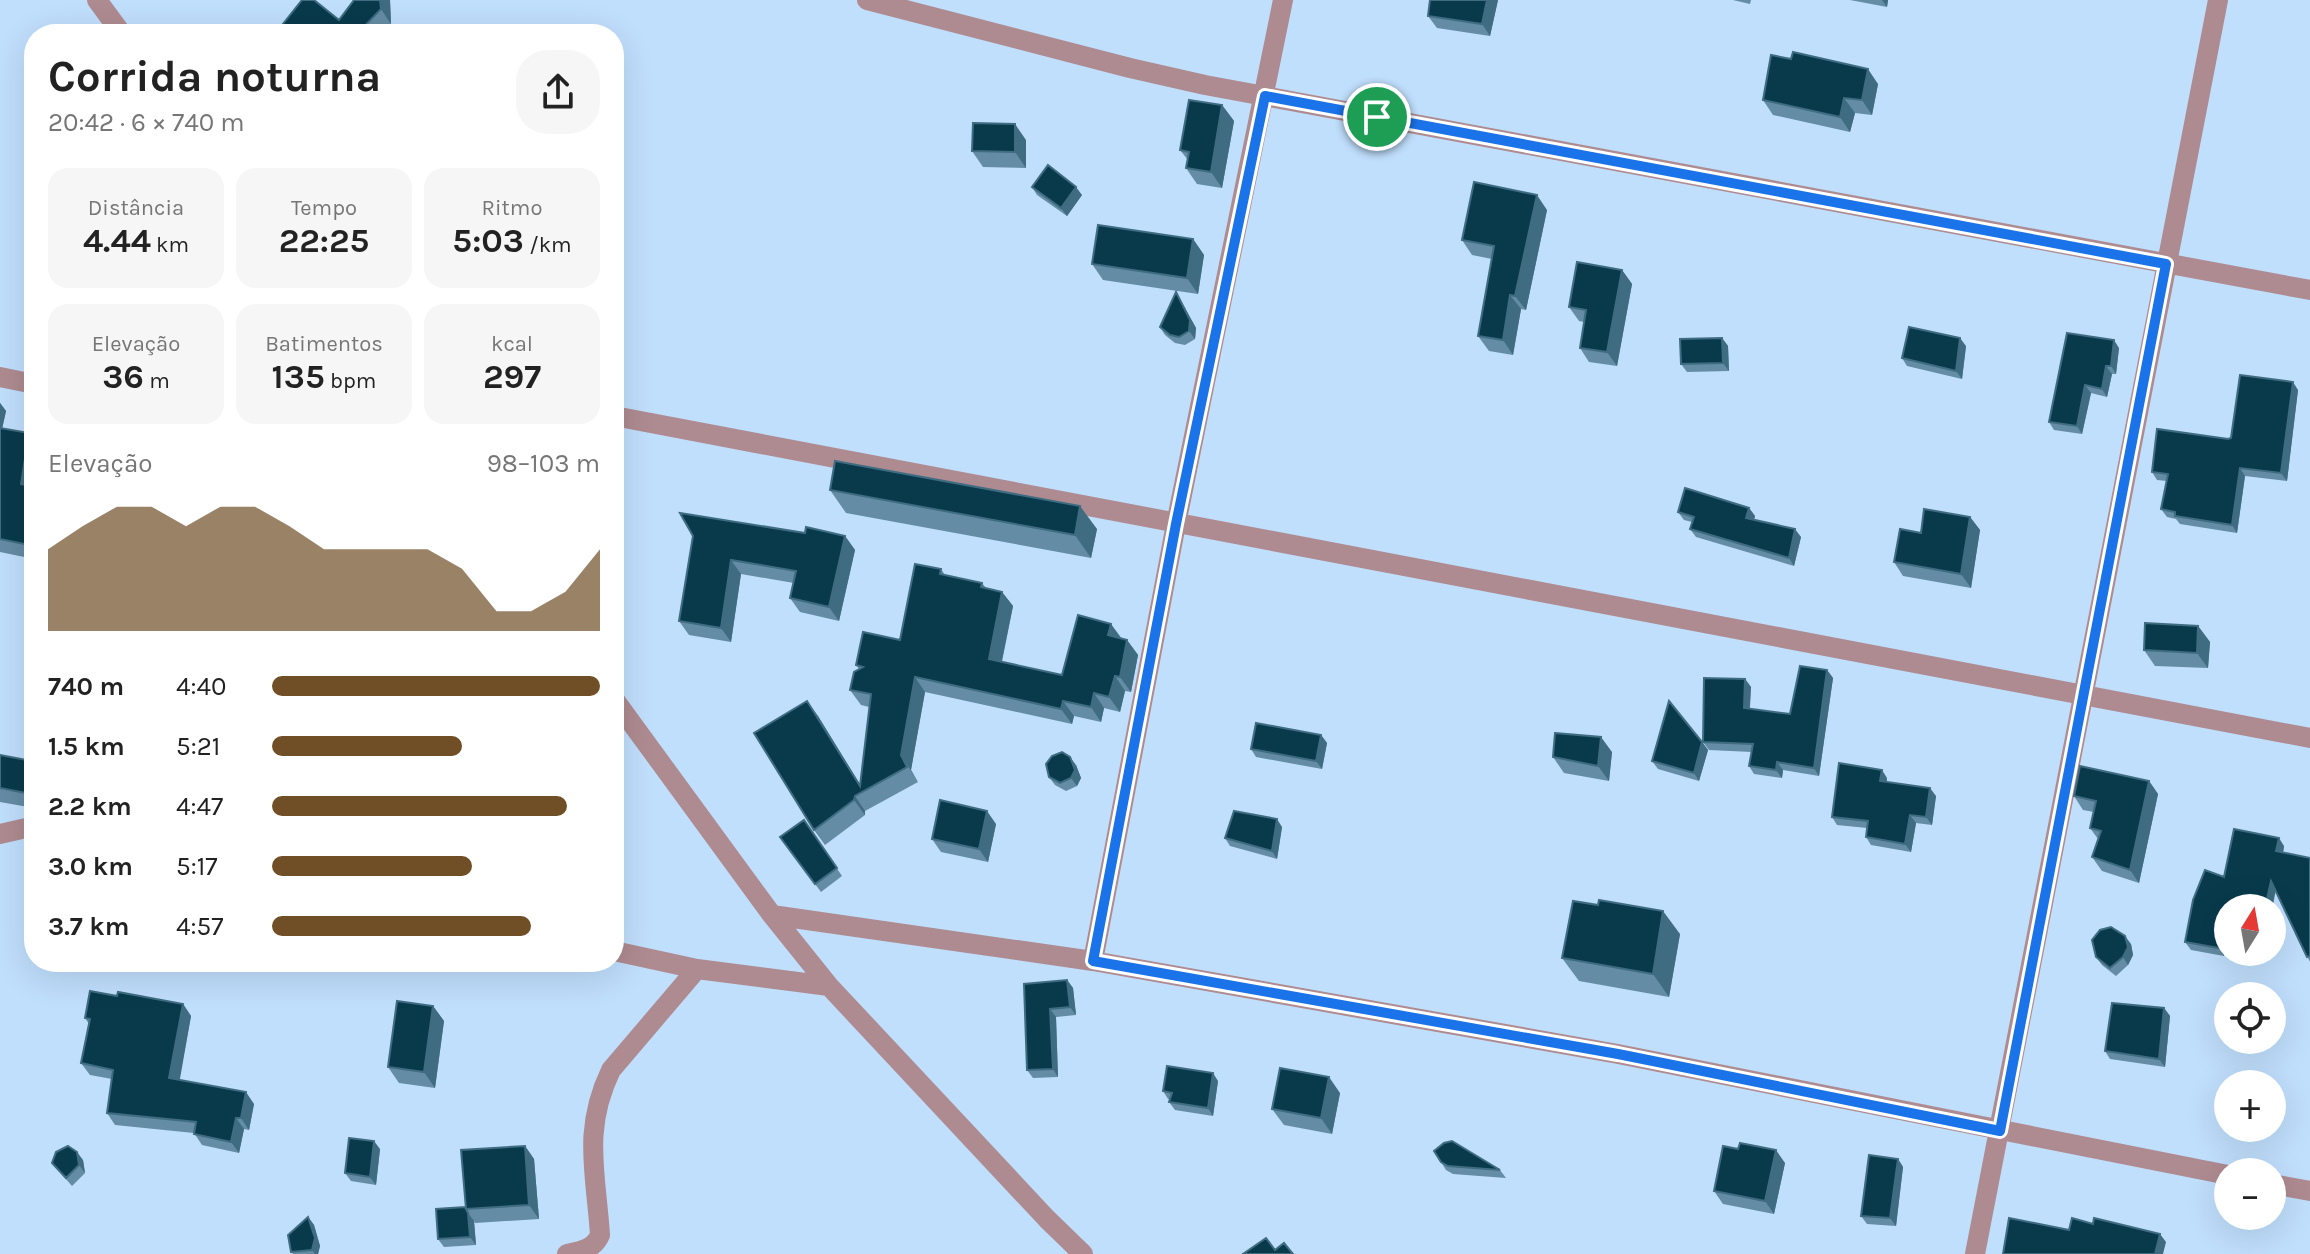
<!DOCTYPE html>
<html lang="pt">
<meta charset="utf-8">
<style>
:root{--surface:#fff;--page:#f6f6f6;--text:#222;--muted:#767676;--accent:#704e26}
body{margin:0;font-family:Karla,sans-serif;background:var(--page);color:var(--text);height:100vh;display:flex;flex-direction:column;font-size:30px;white-space:nowrap}
*{box-sizing:border-box;margin:0}
p{font-size:26px;color:var(--muted)}
.icon{flex:none;width:44px;height:44px;fill:none;stroke:currentColor;stroke-width:2;stroke-linecap:round;stroke-linejoin:round}
.map{position:relative;flex:1;overflow:hidden}
.sheet{position:absolute;left:24px;top:24px;width:600px;height:948px;display:flex;flex-direction:column;background:var(--surface);border-radius:32px;box-shadow:0 8px 32px #0002}
.sheet>*{flex:none}
.needle{width:52px;rotate:11deg}
.tools{position:absolute;left:2214px;top:894px;display:grid;gap:16px}
.tools a{display:grid;place-items:center;width:72px;height:72px;border-radius:50%;background:var(--surface);box-shadow:0 8px 32px #0002;font-size:40px}
.pin{position:absolute;display:grid;place-items:center;width:68px;height:68px;color:#fff;margin:-34px;border:4px solid #fff;border-radius:50%;box-shadow:0 2px 8px #0007}
.round{display:grid;place-items:center;flex:none;width:84px;height:84px;border-radius:32px;background:var(--page)}
.overview{display:flex;align-items:center;justify-content:space-between;height:136px;padding:0 24px}
h1{font-size:44px;font-weight:700;line-height:60px}
.stats{display:grid;grid-template-columns:repeat(3,1fr);gap:12px;height:136px;padding:8px 24px}
.stats div{display:grid;align-content:center;border-radius:20px;background:var(--page);text-align:center}
.stats b{font-size:34px;font-weight:700}
.stats small{font-size:22px;font-weight:400}
.stats p{font-size:22px}
.chart{height:224px;padding:16px 24px}
.chart p{display:flex;justify-content:space-between}
.chart svg{width:100%;height:144px;margin-top:8px;fill:var(--accent);opacity:.7}
ul{padding:0 24px;list-style:none;font-size:26px}
li{display:grid;grid-template-columns:128px 96px 1fr;align-items:center;height:60px}
li i{height:20px;border-radius:10px;background:var(--accent)}
.map>svg:first-child{display:block}
</style>
<div class="map">
<svg width="2310" height="1254" viewBox="0 0 2310 1254">
<rect width="100%" height="100%" fill="#c0dffd"/>
<g fill="none" stroke-linecap="round" stroke-linejoin="round">
<path stroke="#ae8b90" stroke-width="20" d="M97 0 122 34
M867 0 1130 68 1205 85 2310 290
M0 377 34 384
M614 416 2310 738
M614 699 772 915 829 986 1047 1219 1083 1254
M0 834 26 828 34 830
M772 915 1093 961 1618 1054 2228 1175
M614 951 697 969 829 986
M1093 961 1176 524 1283 0
M2272 1184 2310 1191
M567 1254C581 1251 594 1249 600 1235 596 1173 582 1130 611 1070L697 969
M1975 1254 2218 0"/>
</g>
<path fill="#648ca4" d="M390 0 391 24 381 34H275L339 20Z
M1498 0 1490 36 1437 28 1428 16Z
M1733 0H1751L1750 4Z
M1850 0H1888L1887 7Z
M1878 84 1872 115 1855 113 1850 132 1773 115 1763 100Z
M1222 105 1234 121 1222 188 1197 184 1186 168 1188 160 1180 150Z
M1026 140V168L983 167 972 151Z
M1032 187 1082 195 1067 216 1037 195Z
M1547 210 1526 310 1521 309 1513 355 1489 351 1478 336 1492 259 1472 255 1462 240Z
M1193 239 1204 255 1198 294 1103 280 1092 264Z
M1622 270 1632 284 1617 366 1589 362 1580 348 1584 322 1579 321 1569 307Z
M1176 292 1196 328 1195 339 1185 345 1175 343 1165 335 1160 327Z
M1722 338 1728 346 1729 371 1687 372 1681 364Z
M1966 346 1962 379 1907 366 1902 358Z
M2119 348 2116 374H2112L2107 397 2091 393 2082 434 2054 430 2049 422Z
M2298 390 2287 481 2245 476 2237 533 2180 524 2176 519 2167 517 2161 509 2167 481 2157 480 2152 472 2228 439Z
M0 403 6 411 2 429 29 433 34 441V559L0 552Z
M830 490 1097 529 1091 558 846 513Z
M1749 508 1755 516 1754 520 1801 537 1794 566 1696 537 1690 529 1692 522 1684 520 1678 512Z
M1970 517 1980 530 1971 588 1903 576 1894 562 1921 533Z
M805 533 845 536 855 550 839 621 800 612 790 598 794 583 741 574 731 642 689 635 679 621 693 536Z
M941 569 945 575 982 583 986 588 1002 592 1013 606 1002 662 1062 675 1122 638 1127 640 1138 655 1131 692 1125 691 1120 712 1104 708 1101 722 1074 716 1072 724 925 692 911 770 918 782 865 811V815L825 845 814 830 818 716 860 785 869 707 861 705 850 690 859 669 856 665 900 640Z
M2198 626 2210 642 2208 668 2155 666 2144 650Z
M1827 670 1833 678 1819 776 1783 770 1782 778 1754 774 1749 766 1752 752 1709 750 1703 742 1745 679 1751 687 1750 709 1790 714Z
M1321 735 1327 743 1322 769 1256 757 1251 749Z
M1702 742 1708 750 1699 781 1658 769 1652 761Z
M1612 752 1609 781 1564 773 1553 757Z
M0 755 32 761 34 764V808L0 802Z
M1076 765 1081 778 1077 786 1066 791 1055 785 1049 777Z
M1887 778V782L1936 796 1932 825 1916 823 1911 852 1871 845 1866 837 1867 828 1837 825 1832 817Z
M2149 781 2158 794 2139 883 2102 871 2092 857 2098 839 2090 828 2094 812 2083 810 2074 796Z
M804 820 842 876 821 892 780 837Z
M996 824 988 862 941 852 932 839Z
M1282 827 1277 859 1230 846 1225 838Z
M2284 846 2283 853 2310 858V962L2276 891 2228 908V938L2224 956 2191 950 2185 942 2224 877Z
M1598 905 1680 934 1669 997 1579 981 1562 958Z
M2131 944 2133 955 2128 965 2116 976 2102 965 2096 957Z
M1067 980 1073 988 1076 1015 1056 1017 1058 1077 1033 1078 1027 1070 1024 984Z
M117 996 183 1004 191 1016 179 1080 254 1104 249 1130 244 1129 239 1153 202 1145 194 1133 115 1125 107 1113 112 1079 90 1075 81 1063 89 1024 85 1018Z
M433 1006 444 1021 435 1088 399 1083 388 1067Z
M2164 1008 2170 1016 2165 1067 2110 1059 2105 1051Z
M1218 1081 1213 1116 1175 1110 1169 1102 1170 1099H1168L1163 1091Z
M1340 1093 1332 1134 1284 1125 1272 1109Z
M525 1146 534 1159 539 1219 475 1223 474 1221 476 1245 444 1247 438 1239Z
M380 1149 376 1185 351 1181 345 1173Z
M1738 1149 1785 1163 1774 1214 1723 1204 1714 1191Z
M1434 1151 1500 1170 1506 1178 1453 1174 1446 1170Z
M1898 1159 1903 1167 1896 1226 1867 1224 1861 1216Z
M83 1160 85 1173 72 1186 52 1163Z
M308 1217 314 1225 320 1246 318 1254H293L291 1252Z"/>
<path fill="#3f6c81" d="M380 0H390L391 24 381 9Z
M1487 0H1498L1490 36 1482 24Z
M1882 0H1888L1887 7Z
M1868 69 1878 84 1872 115 1862 100Z
M1844 98 1855 113 1850 132 1840 117Z
M1222 105 1234 121 1222 188 1211 172Z
M1015 124 1026 140V168L1015 152Z
M1076 187 1082 195 1067 216 1061 208Z
M1537 195 1547 210 1526 310 1515 296Z
M1193 239 1204 255 1198 294 1187 278Z
M1622 270 1632 284 1617 366 1607 352Z
M1176 292 1196 328 1195 339 1189 331Z
M1510 295 1521 309 1513 355 1503 340Z
M1722 338 1728 346 1729 371 1723 363Z
M1960 338 1966 346 1962 379 1956 371Z
M2114 340 2119 348 2116 374 2111 366Z
M2106 366 2112 374 2107 397 2102 389Z
M2293 382 2298 390 2287 481 2281 473Z
M2085 385 2091 393 2082 434 2077 426Z
M0 403 6 411 0 438Z
M29 433 34 441V484L32 499 21 484Z
M2240 468 2245 476 2237 533 2232 525Z
M1080 506 1097 529 1091 558 1075 535Z
M1749 508 1755 516 1752 526 1746 518Z
M1970 517 1980 530 1971 588 1961 574Z
M1795 529 1801 537 1794 566 1789 558Z
M845 536 855 550 839 621 829 607Z
M731 560 741 574 731 642 721 628Z
M1002 592 1013 606 999 674 989 659Z
M1111 624 1122 639 1108 635Z
M2198 626 2210 642 2208 668 2197 653Z
M1127 640 1138 655 1131 692 1120 677Z
M1827 670 1833 678 1819 776 1814 768Z
M1115 676 1125 691 1120 712 1109 697Z
M915 677 925 692 911 770 918 782 901 755Z
M1745 679 1751 687 1749 716 1744 708Z
M1094 693 1104 708 1101 722 1091 707Z
M807 701 818 716 864 791H863Z
M1063 701 1074 716 1072 724 1061 709Z
M1321 735 1327 743 1322 769 1316 761Z
M1601 737 1612 752 1609 781 1598 766Z
M1702 742 1708 750 1699 781 1694 773Z
M1070 757 1076 765 1081 778 1077 786 1071 778Z
M32 761 34 764V804L26 793Z
M1777 762 1783 770 1782 778 1776 770Z
M1882 770 1887 778 1885 789 1880 781Z
M2149 781 2158 794 2139 883 2130 870Z
M1930 788 1936 796 1932 825 1926 817Z
M855 796 865 811V815L854 800Z
M987 811 996 824 988 862 979 849Z
M1910 815 1916 823 1911 852 1905 844Z
M1277 819 1282 827 1277 859 1272 851Z
M2279 838 2284 846 2282 859 2276 851Z
M2271 881 2276 889 2272 910V908H2265Z
M1663 911 1680 934 1669 997 1653 974Z
M2223 927 2228 934 2224 956 2219 948Z
M2125 936 2131 944 2133 955 2128 965 2123 957Z
M1067 980 1073 988 1076 1015 1070 1007Z
M183 1004 191 1016 178 1090 169 1078Z
M433 1006 444 1021 435 1088 424 1072Z
M2164 1008 2170 1016 2165 1067 2159 1059Z
M1050 1009 1056 1017 1058 1077 1053 1069Z
M1213 1073 1218 1081 1213 1116 1208 1108Z
M1329 1077 1340 1093 1332 1134 1321 1118Z
M246 1092 254 1104 249 1130 241 1118Z
M236 1118 244 1129 239 1153 231 1142Z
M374 1141 380 1149 376 1185 370 1177Z
M525 1146 534 1159 539 1219 529 1205Z
M1776 1150 1785 1163 1774 1214 1765 1201Z
M77 1152 83 1160 85 1173 79 1165Z
M1898 1159 1903 1167 1896 1226 1890 1218Z
M468 1213 474 1221 476 1245 470 1237Z
M308 1217 314 1225 320 1246 318 1254H315L312 1250Z
M2160 1234 2166 1242 2163 1254H2155Z"/>
<path fill="#083a4c" stroke="#3f6c81" stroke-width="2" d="M302 0H314L339 20 354 0H380L381 9 357 34H275Z
M1430 0H1487L1482 24 1428 16Z
M1793 52 1868 69 1862 100 1844 98 1840 117 1763 100 1771 55 1791 59Z
M1189 100 1222 105 1211 172 1186 168 1189 152 1180 150Z
M973 123 1015 124V152L972 151Z
M1048 165 1076 187 1061 208 1032 187Z
M1474 182 1537 195 1515 296 1510 295 1503 340 1478 336 1494 246 1462 240Z
M1098 225 1193 239 1187 278 1092 264Z
M1577 262 1622 270 1607 352 1580 348 1586 310 1569 307Z
M1176 292 1190 320 1189 331 1179 337 1170 335 1160 327Z
M1909 327 1960 338 1956 371 1902 358Z
M2067 333 2114 340 2111 366H2106L2102 389 2085 385 2077 426 2049 422Z
M1722 338 1723 363 1681 364 1680 339Z
M2240 375 2293 382 2281 473 2240 468 2232 525 2175 516V512L2161 509 2168 474 2152 472 2157 429 2228 439 2231 438Z
M0 428 29 433 21 484 34 487V546L0 539Z
M835 461 1080 506 1075 535 830 490Z
M1685 488 1749 508 1746 518 1795 529 1789 558 1690 529 1694 517 1678 512Z
M1924 509 1970 517 1961 574 1894 562 1900 529 1921 533Z
M680 513 805 533 806 527 845 536 829 607 790 598 796 571 731 560 721 628 679 621 693 536Z
M915 564 941 569 940 574 982 583 981 587 1002 592 989 659 1062 675 1078 615 1111 624 1108 635 1127 640 1120 677 1115 676 1109 697 1094 693 1091 707 1063 701 1061 709 915 677 901 755 907 767 855 796 854 800 814 830 754 733 807 701 860 786 871 694 850 690 854 672 863 667 856 665 863 632 900 640Z
M2145 623 2198 626 2197 653 2144 650Z
M1800 666 1827 670 1814 768 1777 762 1776 770 1749 766 1753 744 1703 742 1704 678 1745 679 1744 708 1790 714Z
M1669 701 1702 742 1694 773 1652 761Z
M1256 723 1321 735 1316 761 1251 749Z
M1555 733 1601 737 1598 766 1553 757Z
M1062 752 1070 757 1075 770 1071 778 1060 783 1049 777 1046 764 1052 756Z
M0 755 32 761 26 793 0 788Z
M1839 763 1882 770 1880 781 1930 788 1926 817 1910 815 1905 844 1866 837 1868 821 1832 817Z
M2080 766 2149 781 2130 870 2092 857 2101 831 2090 828 2096 801 2074 796Z
M940 800 987 811 979 849 932 839Z
M1234 811 1277 819 1272 851 1225 838Z
M804 820 837 868 815 884 780 837Z
M2234 829 2279 838 2276 851 2310 858V956L2307 957 2271 881 2265 908H2228V928L2223 927 2219 948 2185 942 2193 900 2205 870 2224 877Z
M1599 900 1663 911 1653 974 1562 958 1573 901 1598 905Z
M2111 927 2125 936 2128 947 2123 957 2110 968 2096 957 2092 940 2100 930Z
M1067 980 1070 1007 1050 1009 1053 1069 1027 1070 1024 984Z
M90 991 117 996 118 992 183 1004 169 1078 246 1092 241 1118H236L231 1142 194 1134 196 1122 107 1113 113 1070 81 1063 90 1019 85 1018Z
M397 1001 433 1006 424 1072 388 1067Z
M2112 1003 2164 1008 2159 1059 2105 1051Z
M1167 1066 1213 1073 1208 1108 1169 1102 1172 1093 1163 1091Z
M1280 1068 1329 1077 1321 1118 1272 1109Z
M349 1138 374 1141 370 1177 345 1173Z
M1452 1141 1500 1170 1448 1166 1441 1162 1434 1151 1444 1143Z
M1740 1143 1776 1150 1765 1201 1714 1191 1723 1146 1738 1149Z
M68 1146 77 1152 79 1165 66 1178 52 1163 56 1152Z
M525 1146 529 1205 466 1209 461 1150Z
M1869 1155 1898 1159 1890 1218 1861 1216Z
M465 1207 468 1213 470 1237 438 1239 436 1209Z
M308 1217 315 1238 312 1250 291 1252 288 1235Z
M2009 1218 2069 1230 2072 1218 2093 1224 2094 1218 2160 1234 2155 1254H2003Z
M1266 1238 1275 1250 1284 1243 1293 1254H1243Z"/>
<g fill="none" stroke-linecap="round" stroke-linejoin="round">
<defs>
<path id="route" d="M1265 96 2166 264 2000 1131 1618 1054 1093 961 1176 524Z"/>
</defs>
<use href="#route" stroke="#fff" stroke-width="16"/>
<use href="#route" stroke="#1a73e8" stroke-width="10"/>
</g>
</svg>
<div class="tools">
<a><svg class="needle" viewBox="-14 -14 28 28"><path d="M0-13l5 13h-10z" fill="#e53935"/><path d="M0 13l5-13h-10z" fill="#767676"/></svg></a>
<a><svg class="icon" aria-label="locate" viewBox="0 0 24 24"><circle cx="12" cy="12" r="6"/><path d="M12 2v4M12 18v4M2 12h4M18 12h4"/></svg></a>
<a>+</a>
<a>−</a>
</div>
<div class="pin" style="left:1377px;top:117px;background:#1e9e55"><svg class="icon" aria-label="arrive" viewBox="0 0 24 24"><path d="M6 21V4h12l-3 4 3 4H6"/></svg></div>
<section class="sheet">
<div class="overview"><div><h1>Corrida noturna</h1><p>20:42 · 6 × 740 m</p></div><a class="round"><svg class="icon" aria-label="share" viewBox="0 0 24 24"><path d="M12 15V3M7 8l5-5 5 5M5 13v7h14v-7"/></svg></a></div>
<div class="stats">
<div><p>Distância</p><b>4.44<small> km</small></b></div>
<div><p>Tempo</p><b>22:25</b></div>
<div><p>Ritmo</p><b>5:03<small> /km</small></b></div>
</div>
<div class="stats">
<div><p>Elevação</p><b>36<small> m</small></b></div>
<div><p>Batimentos</p><b>135<small> bpm</small></b></div>
<div><p>kcal</p><b>297</b></div>
</div>
<div class="chart"><p><span>Elevação</span>98–103 m</p>
<svg viewBox="0 0 160 44" preserveAspectRatio="none"><path d="M0 44V19L10 12L20 6L30 6L40 12L50 6L60 6L70 12L80 19L90 19L100 19L110 19L120 25L130 38L140 38L150 32L160 19V44z"/></svg>
</div>
<ul>
<li><b>740 m</b>4:40<i style="width:100%"></i></li>
<li><b>1.5 km</b>5:21<i style="width:58%"></i></li>
<li><b>2.2 km</b>4:47<i style="width:90%"></i></li>
<li><b>3.0 km</b>5:17<i style="width:61%"></i></li>
<li><b>3.7 km</b>4:57<i style="width:79%"></i></li>
</ul>
</section>
</div>
